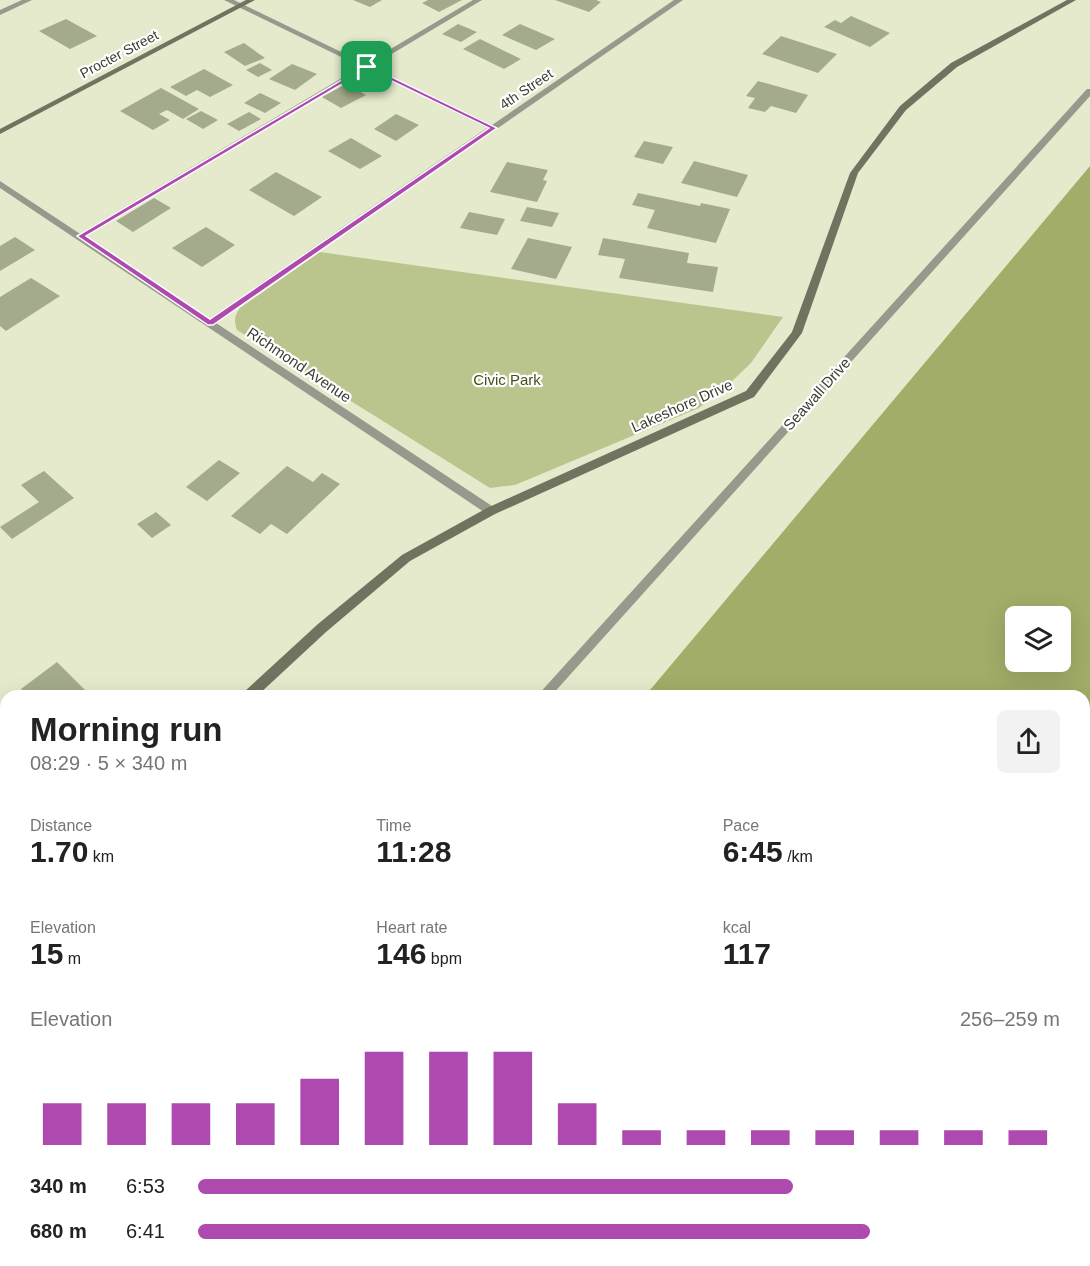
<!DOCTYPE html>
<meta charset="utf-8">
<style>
:root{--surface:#fff;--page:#f2f2f2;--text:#222;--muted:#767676;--accent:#ad49af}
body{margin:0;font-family:Helvetica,sans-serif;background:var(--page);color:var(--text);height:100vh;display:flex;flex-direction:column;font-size:22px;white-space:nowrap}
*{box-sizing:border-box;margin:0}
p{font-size:20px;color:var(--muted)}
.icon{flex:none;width:33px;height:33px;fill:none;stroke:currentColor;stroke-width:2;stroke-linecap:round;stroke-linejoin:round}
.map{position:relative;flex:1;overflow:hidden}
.sheet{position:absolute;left:0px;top:690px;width:1090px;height:576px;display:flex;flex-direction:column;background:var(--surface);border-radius:18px 18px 0 0;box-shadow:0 6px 24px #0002}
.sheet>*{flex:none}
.buttons{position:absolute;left:1005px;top:606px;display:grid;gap:12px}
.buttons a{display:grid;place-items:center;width:66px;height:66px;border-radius:9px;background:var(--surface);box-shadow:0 6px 24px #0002;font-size:30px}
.pin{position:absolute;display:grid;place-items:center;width:51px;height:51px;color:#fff;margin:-26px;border-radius:12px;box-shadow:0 3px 9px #0006}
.round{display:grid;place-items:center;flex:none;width:63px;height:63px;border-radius:9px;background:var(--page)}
.overview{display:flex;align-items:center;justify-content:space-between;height:102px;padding:0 30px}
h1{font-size:33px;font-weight:700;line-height:45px}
.stats{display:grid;grid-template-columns:repeat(3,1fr);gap:9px;height:102px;padding:6px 30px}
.stats div{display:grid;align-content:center}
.stats b{font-size:30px;font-weight:700}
.stats small{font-size:16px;font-weight:400}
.stats p{font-size:16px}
.chart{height:168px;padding:12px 30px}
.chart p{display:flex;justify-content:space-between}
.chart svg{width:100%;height:108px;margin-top:6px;stroke:var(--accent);stroke-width:6}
ul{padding:0 30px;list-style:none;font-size:20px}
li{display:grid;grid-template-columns:96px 72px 1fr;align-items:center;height:45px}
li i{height:15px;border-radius:8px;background:var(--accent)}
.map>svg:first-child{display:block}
</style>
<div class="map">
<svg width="1090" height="1266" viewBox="0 0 1090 1266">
<rect width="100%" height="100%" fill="#e4eacb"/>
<path fill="#bac58e" d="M320 252 783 317 751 363 729 384 699 408 515 485 490 488 237 330C234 321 234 316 240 308Z"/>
<path fill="#a1ad68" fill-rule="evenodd" d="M1090 166V1266H165L170 1260H1084V696H645ZM1016 616H1060V662H1016Z"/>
<path fill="#a4ab8c" d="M353 0H382L370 7Z
M428 0H462L439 12 422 3Z
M555 0H596L601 2 589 12Z
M851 16 890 33 870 47 824 27 835 20 841 23Z
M66 19 97 36 70 49 39 31Z
M458 24 477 32 461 42 442 34Z
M520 24 555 39 536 50 502 35Z
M781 36 837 54 818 73 762 54Z
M480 39 521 59 504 69 463 49Z
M244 43 265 58 245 66 224 52Z
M260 63 272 70 258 77 246 70Z
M292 64 317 74 295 90 269 79Z
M204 69 233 85 210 97 197 90 186 96 170 87Z
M758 81 808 95 796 113 771 106 765 112 748 108 755 98 746 96Z
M346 84 366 95 341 108 322 97Z
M161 88 199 109 183 119 167 110 159 114 170 120 153 130 120 111Z
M260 93 281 103 265 113 244 103Z
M201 111 218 120 203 129 186 119Z
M249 112 261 119 239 131 227 124Z
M396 114 419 125 396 141 374 129Z
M351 138 382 156 360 169 328 151Z
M644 141 673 147 663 164 634 157Z
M694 161 748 175 737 197 681 183Z
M507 162 548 170 543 180 547 181 537 202 490 192Z
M276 172 322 197 294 216 249 190Z
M638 193 700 206 701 203 730 209 716 243 647 228 655 210 632 205Z
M154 198 171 208 133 232 116 221Z
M527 207 559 213 552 227 520 221Z
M469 212 505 219 497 235 460 228Z
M206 227 235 245 202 267 172 248Z
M15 237 35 250 0 271V246Z
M528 238 572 247 556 279 511 269Z
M603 238 689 253 687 263 718 267 713 292 619 278 625 259 598 255Z
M31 278 60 296 6 331 0 326V297Z
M219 460 240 473 207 501 186 487Z
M287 466 313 482 322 473 340 484 287 534 271 524 260 534 231 516Z
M44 471 74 498 12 539 0 527 39 502 21 485Z
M156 512 171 525 152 538 137 524Z
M57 662 91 696H28L21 689Z"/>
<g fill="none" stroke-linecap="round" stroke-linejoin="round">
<path fill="#96998b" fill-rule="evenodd" d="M22 0H32L0 15V10Z
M473 0H482L84 238H78L76 236Z"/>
<path fill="#96998b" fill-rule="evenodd" d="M224 0H234L492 125 674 0H683L216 323 495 508 497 511 495 514H487L0 188V181L209 319 487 128Z
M1087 89H1090V96L551 696H537Z
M0 721 6 724V739L0 736Z
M0 789 6 792V807L0 804Z
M21 1260H40L38 1266H19Z"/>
<path fill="#6f7360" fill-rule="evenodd" d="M246 0H255L0 134V129Z
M1067 0H1076L957 67 906 110 858 173 802 333 754 397 495 514 410 561 326 632 257 696H242L244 692 318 624 402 555 487 508 746 391 792 332 850 173 900 106 951 63Z
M6 905V921L0 924V908Z"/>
</g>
<path fill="#ad49af" stroke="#fff" stroke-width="1.5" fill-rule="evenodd" d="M367 65 497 128 213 325H208L77 236ZM367 69 489 128 210 319 86 236Z"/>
<g text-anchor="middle" stroke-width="4.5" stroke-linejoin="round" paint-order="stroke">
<g font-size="14" fill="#3c3e32" stroke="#fff">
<text transform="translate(119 54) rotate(-28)" y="5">Procter Street</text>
<text transform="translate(526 89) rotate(-34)" y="5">4th Street</text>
</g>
<g font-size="15" fill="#3c3e32" stroke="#fff">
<text transform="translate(299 365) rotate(34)" y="5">Richmond Avenue</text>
<text transform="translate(817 394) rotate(-48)" y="5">Seawall Drive</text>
<text transform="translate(682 406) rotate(-24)" y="5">Lakeshore Drive</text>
</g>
<g font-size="15" fill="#474f1c" stroke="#fff">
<text x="507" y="385">Civic Park</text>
</g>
</g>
</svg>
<div class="buttons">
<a><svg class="icon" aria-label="layers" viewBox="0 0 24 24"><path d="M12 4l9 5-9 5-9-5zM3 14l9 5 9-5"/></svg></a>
</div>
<div class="pin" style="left:367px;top:67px;background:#1e9e55"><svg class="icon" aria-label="arrive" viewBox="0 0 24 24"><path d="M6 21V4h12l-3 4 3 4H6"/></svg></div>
<section class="sheet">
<div class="overview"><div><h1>Morning run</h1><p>08:29 · 5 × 340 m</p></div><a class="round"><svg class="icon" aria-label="share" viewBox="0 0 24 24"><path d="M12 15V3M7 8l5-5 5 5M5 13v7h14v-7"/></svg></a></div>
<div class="stats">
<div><p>Distance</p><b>1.70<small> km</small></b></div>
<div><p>Time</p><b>11:28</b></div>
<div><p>Pace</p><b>6:45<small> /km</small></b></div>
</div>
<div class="stats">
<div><p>Elevation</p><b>15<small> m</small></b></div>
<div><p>Heart rate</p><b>146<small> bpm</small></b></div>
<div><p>kcal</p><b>117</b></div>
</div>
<div class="chart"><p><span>Elevation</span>256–259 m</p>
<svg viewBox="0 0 160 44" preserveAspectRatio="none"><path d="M5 44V27M15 44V27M25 44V27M35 44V27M45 44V17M55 44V6M65 44V6M75 44V6M85 44V27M95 44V38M105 44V38M115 44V38M125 44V38M135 44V38M145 44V38M155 44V38"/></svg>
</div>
<ul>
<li><b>340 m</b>6:53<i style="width:69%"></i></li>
<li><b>680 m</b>6:41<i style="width:78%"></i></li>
</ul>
</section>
</div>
